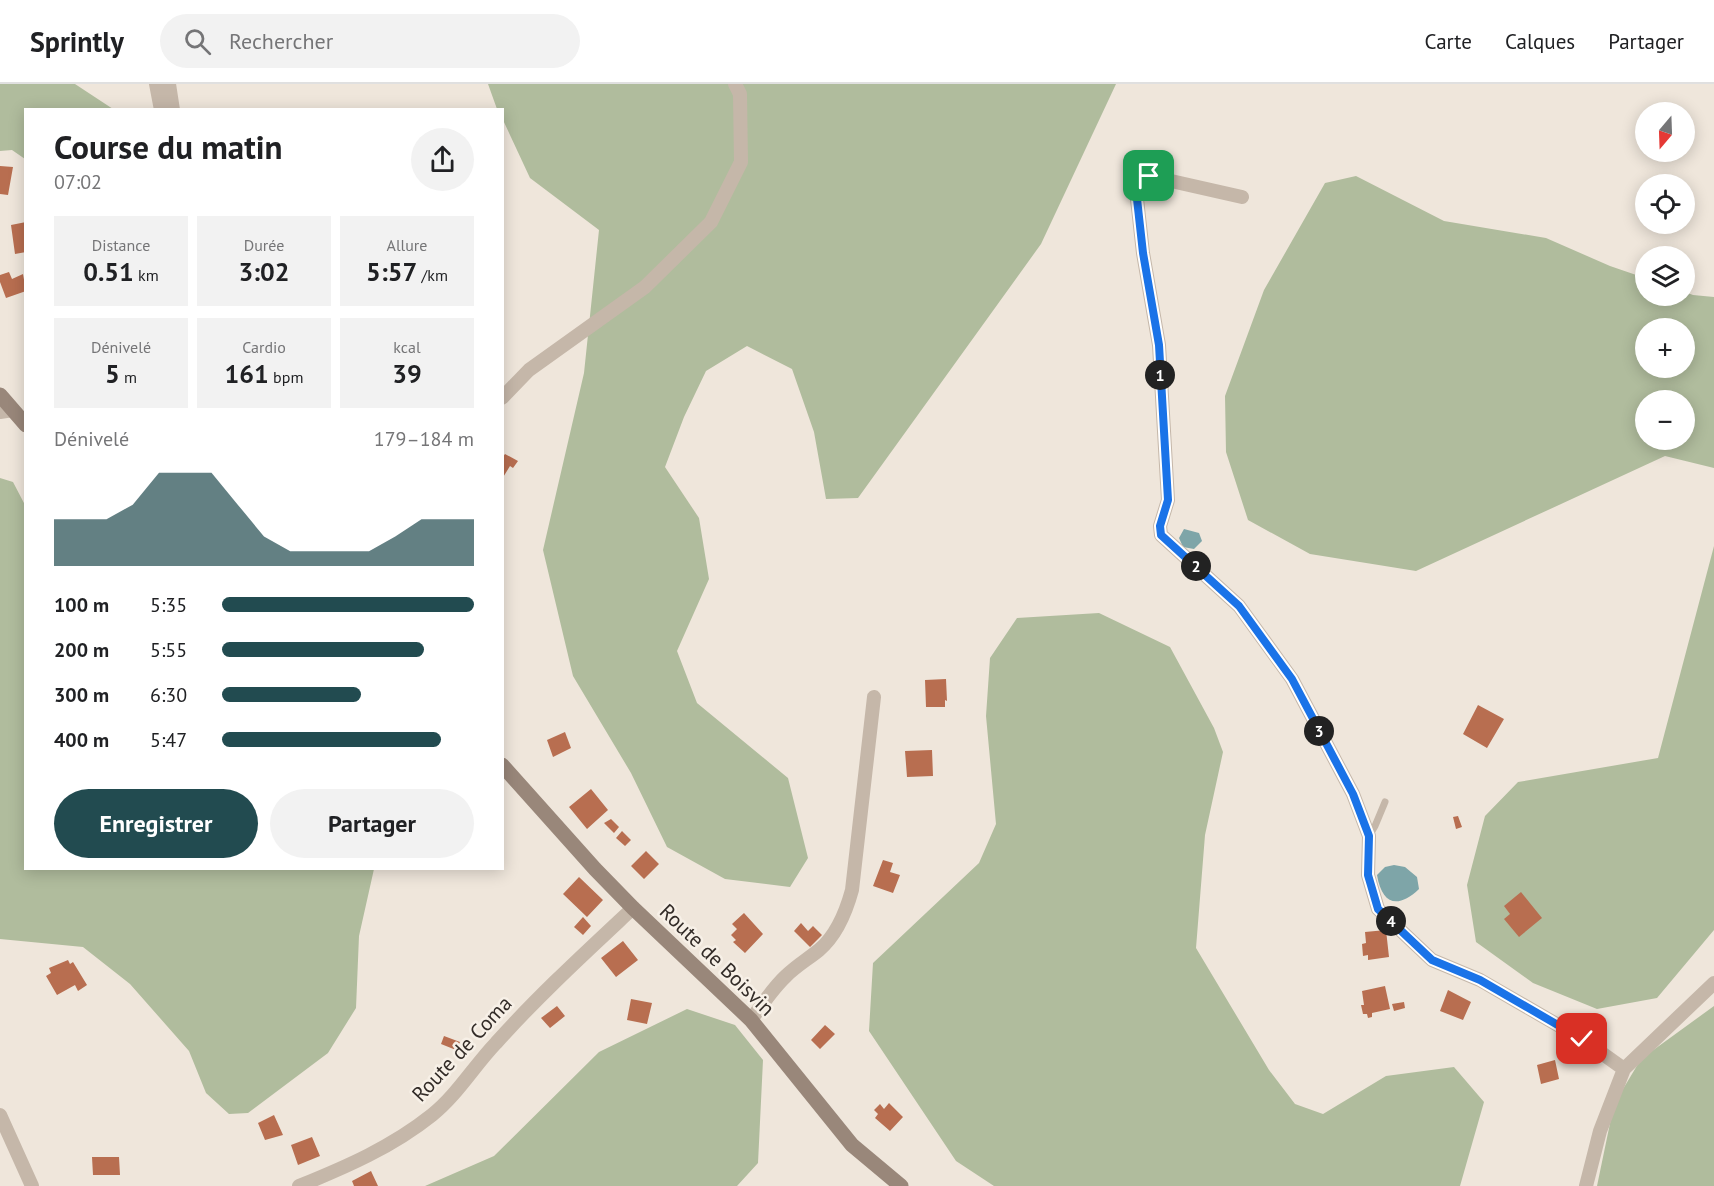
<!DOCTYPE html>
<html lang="fr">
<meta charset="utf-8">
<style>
:root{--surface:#fff;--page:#f2f2f2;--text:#202124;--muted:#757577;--line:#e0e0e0;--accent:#224b50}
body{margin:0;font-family:"PT Sans",sans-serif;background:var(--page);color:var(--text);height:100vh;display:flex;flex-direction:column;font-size:22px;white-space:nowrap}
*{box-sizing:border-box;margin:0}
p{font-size:20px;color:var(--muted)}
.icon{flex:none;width:33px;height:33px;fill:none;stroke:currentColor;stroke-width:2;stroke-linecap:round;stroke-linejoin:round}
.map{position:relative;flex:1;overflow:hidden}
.side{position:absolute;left:24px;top:24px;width:480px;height:762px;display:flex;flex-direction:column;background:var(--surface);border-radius:0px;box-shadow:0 3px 15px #0003}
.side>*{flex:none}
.needle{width:39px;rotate:199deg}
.tools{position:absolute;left:1635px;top:18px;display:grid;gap:12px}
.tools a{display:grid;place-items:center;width:60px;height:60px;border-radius:50%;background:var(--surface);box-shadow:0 3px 15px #0003;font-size:30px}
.pin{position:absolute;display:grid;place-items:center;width:51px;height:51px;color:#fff;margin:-26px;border-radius:12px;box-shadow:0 3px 9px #0006}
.km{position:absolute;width:30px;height:30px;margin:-15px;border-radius:50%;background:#222;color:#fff;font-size:16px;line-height:30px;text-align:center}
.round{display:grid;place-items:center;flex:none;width:63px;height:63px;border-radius:32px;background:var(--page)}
.overview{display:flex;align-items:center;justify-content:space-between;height:102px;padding:0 30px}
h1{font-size:33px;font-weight:800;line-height:45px}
.figures{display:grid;grid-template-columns:repeat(3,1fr);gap:9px;height:102px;padding:6px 30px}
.figures div{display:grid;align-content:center;border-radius:0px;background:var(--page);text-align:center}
.figures b{font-size:26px;font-weight:800}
.figures small{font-size:16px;font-weight:400}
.figures p{font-size:16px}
.chart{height:168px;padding:12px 30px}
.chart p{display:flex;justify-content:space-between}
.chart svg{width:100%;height:108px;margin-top:6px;fill:var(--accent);opacity:.7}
.primary-button{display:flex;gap:12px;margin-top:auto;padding:12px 30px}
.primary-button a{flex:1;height:69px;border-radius:36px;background:var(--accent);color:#fff;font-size:24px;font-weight:800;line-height:69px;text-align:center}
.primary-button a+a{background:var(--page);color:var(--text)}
ul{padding:0 30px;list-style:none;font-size:20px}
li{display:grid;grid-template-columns:96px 72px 1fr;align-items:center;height:45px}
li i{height:15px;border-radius:8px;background:var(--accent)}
header{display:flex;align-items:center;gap:36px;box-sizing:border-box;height:84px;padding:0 30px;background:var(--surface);border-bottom:2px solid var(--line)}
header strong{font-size:28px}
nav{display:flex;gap:33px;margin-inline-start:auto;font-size:21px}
.search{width:420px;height:54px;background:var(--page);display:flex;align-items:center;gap:15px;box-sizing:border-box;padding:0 21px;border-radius:33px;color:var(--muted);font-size:22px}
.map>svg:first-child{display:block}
</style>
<header>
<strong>Sprintly</strong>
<div class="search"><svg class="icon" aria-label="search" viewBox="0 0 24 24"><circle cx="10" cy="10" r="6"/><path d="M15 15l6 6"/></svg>Rechercher</div>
<nav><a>Carte</a><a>Calques</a><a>Partager</a></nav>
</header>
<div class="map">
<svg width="1714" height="1102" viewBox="0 0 1714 1102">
<rect width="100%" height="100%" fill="#efe6db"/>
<path fill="#b0bc9d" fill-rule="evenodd" d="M0 0H75L113 25 26 26 25 75 12 66 0 67Z
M488 0H1116L1041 160 858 414 826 415 814 348 792 285 747 262 706 287 684 333 665 383 699 434 709 495 677 567 697 619 788 694 808 774 790 803 725 795 667 763 631 689 573 592 543 466 584 289 599 146 530 94 503 36 502 26 497 25Z
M1356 92 1444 137 1546 154 1610 182 1645 194 1646 212H1684L1685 208 1693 211 1714 213V384L1665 372 1416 487 1310 470 1248 436 1226 368 1225 312 1264 206 1325 99ZM1684 244V284H1646V244ZM1684 316V356H1646V316Z
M0 394 13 398 25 421 26 784 374 785 359 852 356 924 328 969 248 1029 229 1030 206 1009 189 967 130 900 83 863 0 855Z
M1714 462V846L1657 914 1597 925 1533 899 1476 858 1467 801 1485 732 1518 698 1658 674Z
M1099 529 1170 563 1214 644 1223 668 1205 751 1196 864 1269 986 1295 1020 1323 1030 1386 992 1454 983 1484 1018 1460 1102H994L956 1077 869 947 873 879 979 779 996 740 986 632 990 574 1017 534Z
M1714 922V1102H1597L1614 1020 1641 975Z
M687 925 735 941 763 976 758 1079 737 1102H425L494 1072 599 968Z"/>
<path fill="#7ea5a8" d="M1184 445 1199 449 1202 457 1194 465 1183 463 1179 454Z
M1394 781 1405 783 1417 793 1419 805C1398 825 1382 821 1377 791L1385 783Z"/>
<path fill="#b86e50" d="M0 82 13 83 8 111 0 110Z
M26 138V168L15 170 11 141Z
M9 188 12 195 23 190 26 207 6 214 0 198V191Z
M505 370 518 377 513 384 510 382 502 395V374Z
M946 595 947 617 945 616V623H926L925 596Z
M1478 621 1504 635 1487 664 1463 650Z
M565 648 571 664 553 673 547 656Z
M932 666 933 692 907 693 905 667Z
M591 705 608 726 587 745 569 723Z
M1458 732 1462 743 1456 745 1453 733Z
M611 735 619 743 614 749 604 739Z
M622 747 631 756 625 762 616 754Z
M646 767 659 780 644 795 631 782Z
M883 776 893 779 890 788 900 791 893 809 873 802Z
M579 793 603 816 587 833 563 810Z
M1521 808 1542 834 1519 853 1504 835 1510 830 1504 822Z
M744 829 763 850 745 869 733 858 736 856 731 851 737 845 732 840Z
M583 833 591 842 583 851 574 843Z
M801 839 808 847 813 842 822 851 810 863 794 847Z
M1386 846 1389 873 1368 876V871L1363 872 1362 860 1366 859 1365 848Z
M623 857 638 876 616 893 601 874Z
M68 876 70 880 73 878 87 901 78 907 75 901 57 911 46 892 51 889 49 884Z
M1385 902 1390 925 1372 929V933L1368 934 1367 930H1363L1361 921H1364L1362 907Z
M1448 906 1471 918 1463 936 1440 927Z
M631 915 652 919 647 940 627 936Z
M1404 918 1405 924 1394 927 1392 920Z
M557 922 565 932 550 944 541 934Z
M825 941 835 950 820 965 811 956Z
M444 952 460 958 456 966 441 960Z
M1555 976 1559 995 1541 1000 1537 981Z
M889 1019 903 1033 890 1047 875 1034 878 1030 874 1026 880 1020 884 1025Z
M274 1031 283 1051 265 1056 258 1039Z
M312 1053 320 1072 298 1081 291 1061Z
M92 1073H119L120 1091H93Z
M371 1087 378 1102H354L352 1097Z"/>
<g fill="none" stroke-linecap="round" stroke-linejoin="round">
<path stroke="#c5b7a9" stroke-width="7" d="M1369 752 1375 742 1385 718"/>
<path stroke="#c5b7a9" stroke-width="14" d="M156 0 161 26
M169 0 173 26
M1242 113 1149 92C1140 93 1139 98 1136 106L1143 169 1159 261 1168 416 1160 442 1161 451 1239 522 1292 595 1353 710 1369 752 1368 791 1378 825 1432 876 1480 896 1582 955 1624 985
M502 314 529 286 645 203 711 138 741 78 740 10 735 0
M0 328 13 326
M751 936C762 921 772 905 786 892 796 882 808 875 819 866 837 851 846 828 852 806L874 613
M0 1031 32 1102
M299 1102C346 1083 392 1063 432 1031 457 1011 474 982 496 959 539 911 586 868 633 824
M1586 1102 1600 1047 1624 985 1714 899"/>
<path stroke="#99877a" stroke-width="15" d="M0 311 26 341
M502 681 595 785 633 824 751 936 852 1061 901 1102"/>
</g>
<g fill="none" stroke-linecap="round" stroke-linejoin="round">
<defs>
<path id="route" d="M1149 92C1140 93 1139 98 1136 106L1143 169 1159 261 1168 416 1160 442 1161 451 1239 522 1292 595 1353 710 1369 752 1368 791 1378 825 1432 876 1480 896 1582 955"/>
</defs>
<use href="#route" stroke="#fff" stroke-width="12"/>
<use href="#route" stroke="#1a73e8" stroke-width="8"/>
</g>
<g text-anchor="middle" stroke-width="5" stroke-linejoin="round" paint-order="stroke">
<g font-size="21" fill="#332c28" stroke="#f7f0e7">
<text transform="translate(717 876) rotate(44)" y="7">Route de Boisvin</text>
<text transform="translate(462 965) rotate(-47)" y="7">Route de Coma</text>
</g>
</g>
</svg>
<div class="tools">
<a><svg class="needle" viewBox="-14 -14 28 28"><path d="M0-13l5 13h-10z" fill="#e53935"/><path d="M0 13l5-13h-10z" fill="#757577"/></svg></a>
<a><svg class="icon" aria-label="locate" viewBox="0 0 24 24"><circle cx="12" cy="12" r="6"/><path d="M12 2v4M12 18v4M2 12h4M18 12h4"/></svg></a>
<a><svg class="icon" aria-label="layers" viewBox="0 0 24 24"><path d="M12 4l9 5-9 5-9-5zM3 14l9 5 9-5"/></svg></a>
<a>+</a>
<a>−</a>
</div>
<div class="pin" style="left:1149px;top:92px;background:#1e9e55"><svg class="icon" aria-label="arrive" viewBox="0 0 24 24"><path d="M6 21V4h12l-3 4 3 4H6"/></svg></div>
<div class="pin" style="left:1582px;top:955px;background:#d93025"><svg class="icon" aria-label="check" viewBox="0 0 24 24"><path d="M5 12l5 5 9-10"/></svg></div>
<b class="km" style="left:1160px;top:291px">1</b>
<b class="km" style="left:1196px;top:482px">2</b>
<b class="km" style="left:1319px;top:647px">3</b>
<b class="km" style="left:1391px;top:837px">4</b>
<section class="side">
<div class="overview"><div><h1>Course du matin</h1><p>07:02</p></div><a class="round"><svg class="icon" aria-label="share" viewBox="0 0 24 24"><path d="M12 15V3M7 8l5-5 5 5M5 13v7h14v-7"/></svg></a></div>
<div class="figures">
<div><p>Distance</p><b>0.51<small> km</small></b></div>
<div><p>Durée</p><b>3:02</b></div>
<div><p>Allure</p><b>5:57<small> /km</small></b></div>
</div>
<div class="figures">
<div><p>Dénivelé</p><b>5<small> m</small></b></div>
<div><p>Cardio</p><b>161<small> bpm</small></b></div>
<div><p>kcal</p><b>39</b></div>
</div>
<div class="chart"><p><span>Dénivelé</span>179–184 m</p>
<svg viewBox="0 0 160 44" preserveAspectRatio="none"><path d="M0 44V25L10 25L20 25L30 19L40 6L50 6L60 6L70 19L80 32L90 38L100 38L110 38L120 38L130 32L140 25L150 25L160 25V44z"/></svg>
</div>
<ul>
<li><b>100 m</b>5:35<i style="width:100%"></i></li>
<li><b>200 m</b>5:55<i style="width:80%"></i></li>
<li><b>300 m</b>6:30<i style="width:55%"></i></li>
<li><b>400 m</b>5:47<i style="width:87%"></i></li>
</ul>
<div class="primary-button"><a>Enregistrer</a><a>Partager</a></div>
</section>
</div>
